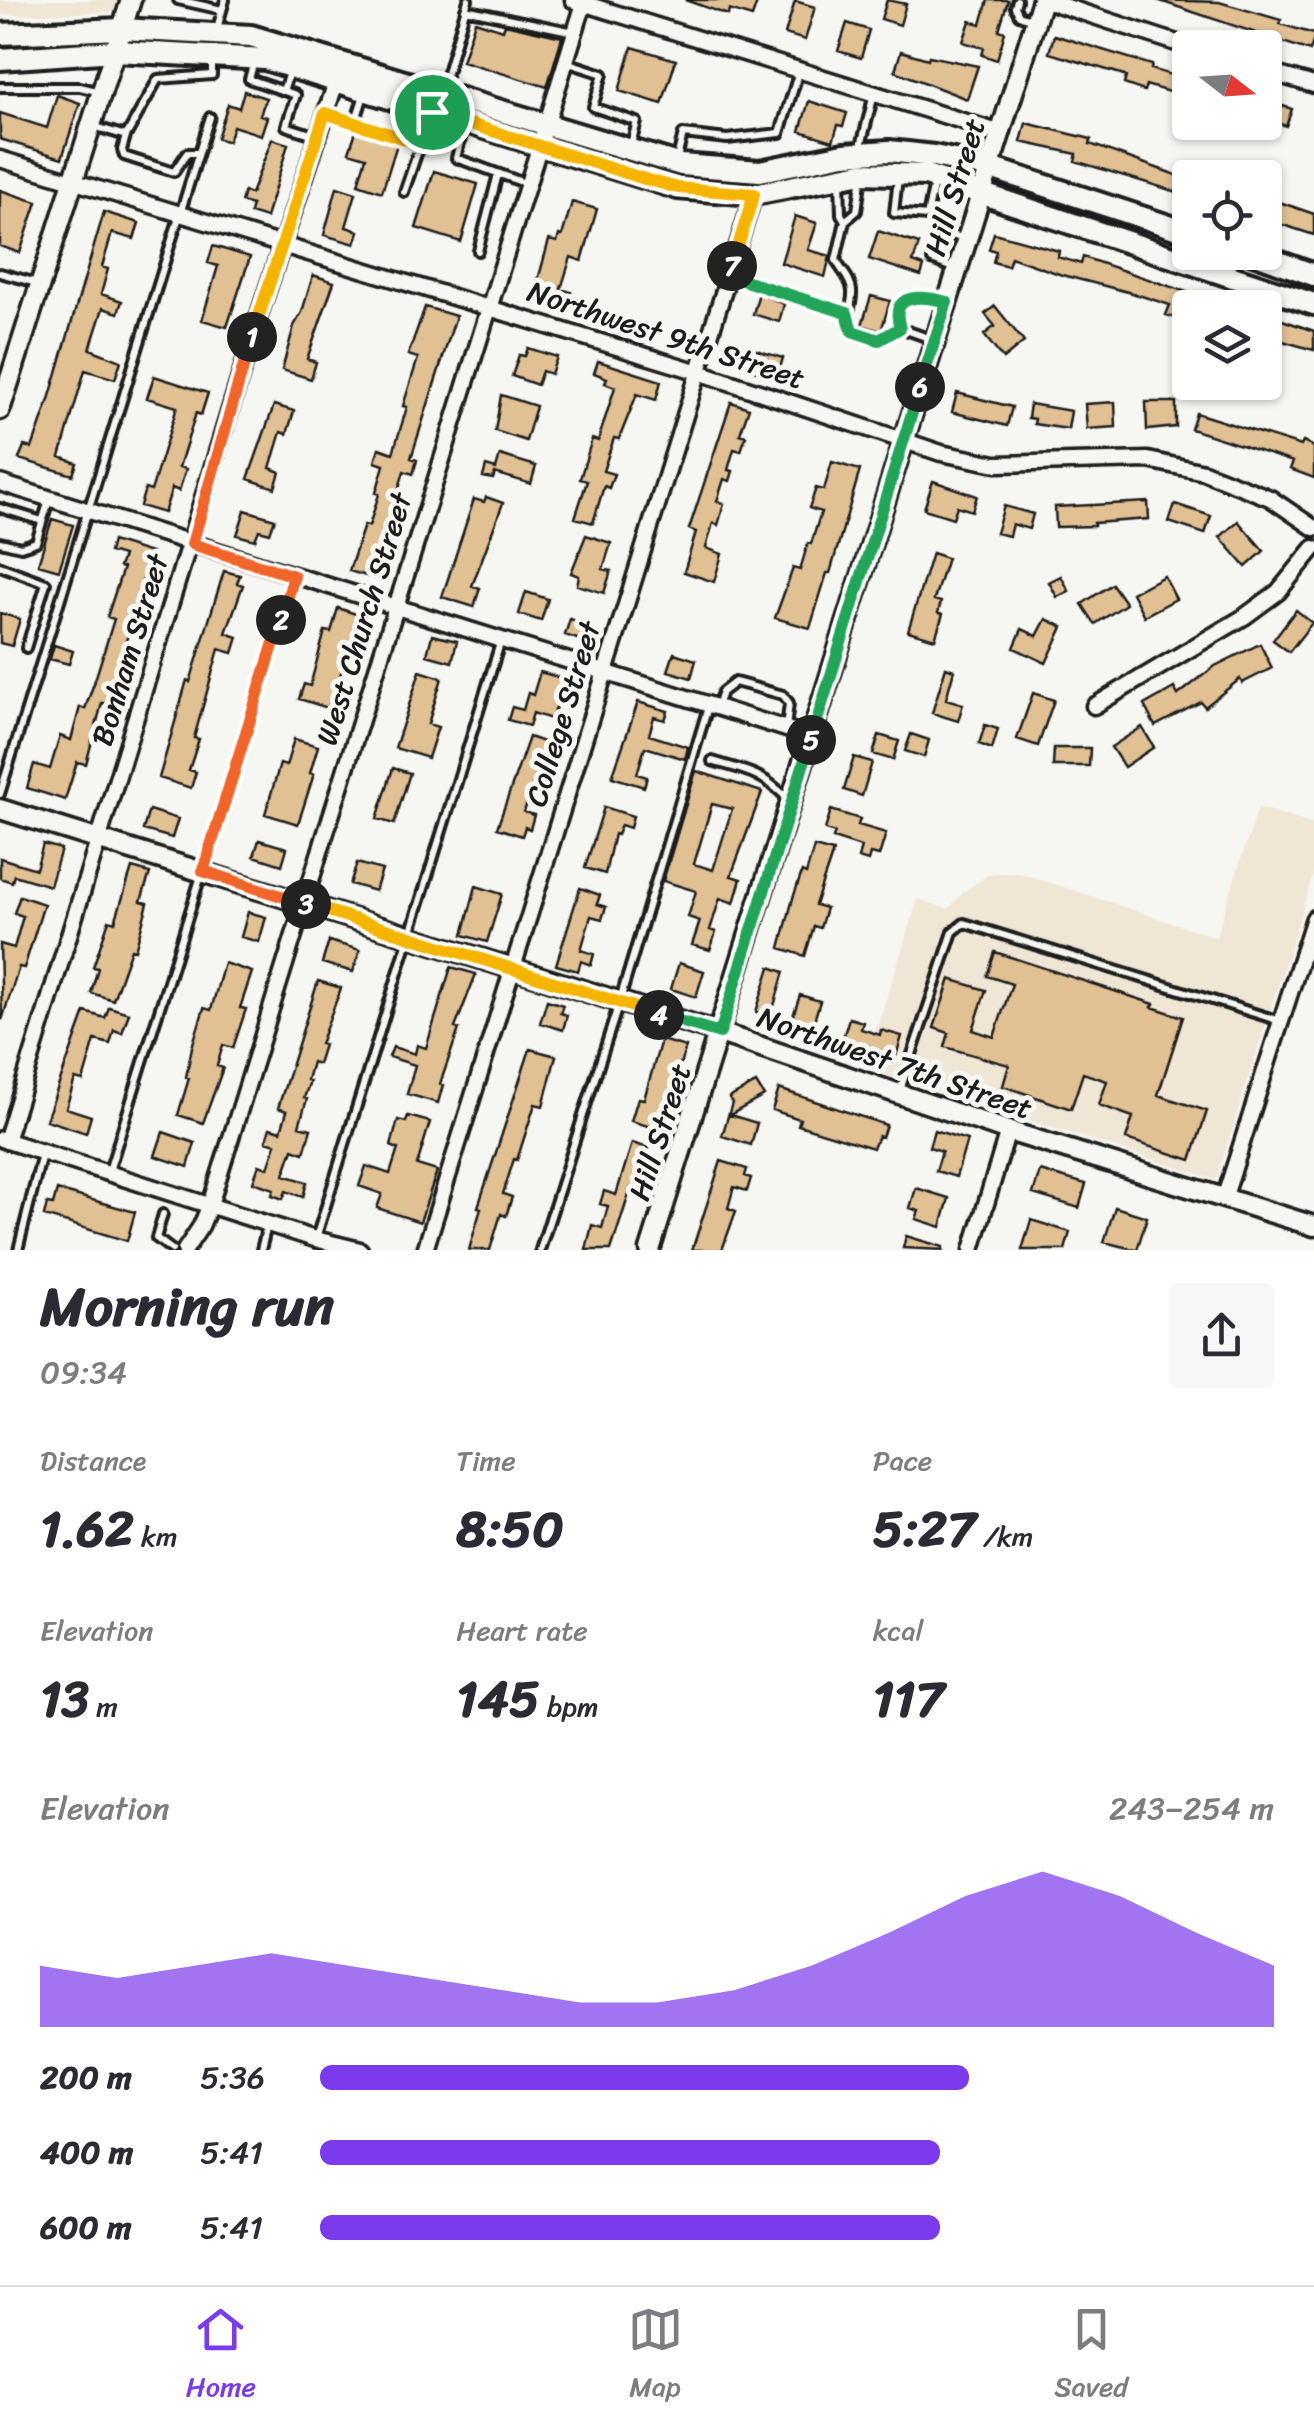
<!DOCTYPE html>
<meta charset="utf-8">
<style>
:root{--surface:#fff;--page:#f7f7f7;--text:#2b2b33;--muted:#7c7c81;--line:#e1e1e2;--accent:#7c3aed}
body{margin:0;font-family:Sriracha,sans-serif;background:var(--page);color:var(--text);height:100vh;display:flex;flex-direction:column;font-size:38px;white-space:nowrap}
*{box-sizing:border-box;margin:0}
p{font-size:32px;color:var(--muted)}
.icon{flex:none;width:55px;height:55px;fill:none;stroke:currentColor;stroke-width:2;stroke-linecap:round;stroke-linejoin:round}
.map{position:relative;height:1250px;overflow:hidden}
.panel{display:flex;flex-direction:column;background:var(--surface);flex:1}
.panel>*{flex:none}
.needle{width:65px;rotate:107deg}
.tools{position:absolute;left:1172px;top:30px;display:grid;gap:20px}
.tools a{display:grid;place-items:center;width:110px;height:110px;border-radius:10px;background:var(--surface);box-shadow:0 2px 8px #0004;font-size:50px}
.pin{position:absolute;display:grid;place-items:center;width:85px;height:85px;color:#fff;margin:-42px;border:5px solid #fff;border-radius:50%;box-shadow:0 2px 10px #0007}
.km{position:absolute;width:50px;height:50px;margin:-25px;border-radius:50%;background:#222;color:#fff;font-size:28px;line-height:50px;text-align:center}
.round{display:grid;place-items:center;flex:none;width:105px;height:105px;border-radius:10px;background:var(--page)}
.overview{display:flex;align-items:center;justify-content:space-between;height:170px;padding:0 40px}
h1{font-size:55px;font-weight:800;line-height:75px}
.figures{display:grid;grid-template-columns:repeat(3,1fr);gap:15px;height:170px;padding:10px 40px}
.figures div{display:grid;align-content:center}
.figures b{font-size:50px;font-weight:800}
.figures small{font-size:28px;font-weight:400}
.figures p{font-size:28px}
.chart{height:280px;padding:20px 40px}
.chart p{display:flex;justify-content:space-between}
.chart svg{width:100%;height:180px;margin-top:10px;fill:var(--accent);opacity:.7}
ul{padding:0 40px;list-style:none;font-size:32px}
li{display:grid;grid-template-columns:160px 120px 1fr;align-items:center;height:75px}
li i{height:25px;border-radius:12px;background:var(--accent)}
.menu{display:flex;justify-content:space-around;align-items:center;height:140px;border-top:2px solid var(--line);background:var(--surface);font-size:28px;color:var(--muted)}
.menu a{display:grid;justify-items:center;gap:5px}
.menu .active{color:var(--accent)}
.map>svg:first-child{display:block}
</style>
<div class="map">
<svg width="1314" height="1250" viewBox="0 0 1314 1250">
<rect width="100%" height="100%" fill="#f6f6f2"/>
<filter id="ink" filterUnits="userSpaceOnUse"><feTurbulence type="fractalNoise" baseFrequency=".01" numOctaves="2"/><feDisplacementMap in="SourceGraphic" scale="20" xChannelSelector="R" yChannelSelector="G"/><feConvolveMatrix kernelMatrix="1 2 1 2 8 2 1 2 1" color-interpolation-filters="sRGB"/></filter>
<g filter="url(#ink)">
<path fill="#f0e6d6" d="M0 0H118L114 12 0 15Z
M1258 807 1314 825V873L1216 1180 864 1068 918 899 948 909 967 889 989 874 1017 872 1216 937Z"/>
<path fill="#e1c093" stroke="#1c1c1c" stroke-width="2.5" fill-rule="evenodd" d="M685 0H758L752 17 729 10 728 15Z
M887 0 906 4 900 25 881 19Z
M988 0H1008L999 30 1005 32 997 60 982 55 984 48 963 42 970 21 981 24Z
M1157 0 1219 2 1281 20 1280 24 1314 34V39L1310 51Z
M795 1 815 7 805 40 785 34Z
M475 21 503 30 505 24 562 37 547 87 462 61Z
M847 23 869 30 861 58 838 51Z
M1054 35 1152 65 1151 69 1178 77 1179 73 1188 76 1182 96 1146 85 1144 91 1124 84 1126 77 1121 74 1049 53Z
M632 47 676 60 662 104 619 91Z
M901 51 928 59 929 56 978 66 967 99 895 71Z
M244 91 266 98 260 115 267 117 261 135 233 126 228 142 217 138 228 104 239 108Z
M57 95 80 103 62 158 0 139V113L47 128Z
M1265 100 1292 109 1286 126 1265 119Z
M809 101 847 113 843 126 838 125 833 141 800 131Z
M1026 123 1091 139 1090 144 1190 180V196L1075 161 1077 154 1021 142Z
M356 131 397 144 382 192 358 184 366 157 349 152Z
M272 139 288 144 266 218 250 213 252 205 241 202 244 192 251 194Z
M434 171 478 184 461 242 416 228Z
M337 187 356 193 346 227 359 231 355 244 324 235Z
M0 190 37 202 20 253 0 246Z
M1265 197 1314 214V235L1265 219Z
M572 202 597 209 582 261 571 257 561 289 571 292 566 309 540 301 542 293 535 291 549 240 557 242 559 235 562 236Z
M104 212 139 223 134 239 112 233 102 267 108 269 101 294 122 301 118 313 103 308 90 349 121 361 115 379 85 370 60 457 77 463 73 475 19 459 24 446 32 448 48 403Z
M795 216 817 223 808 250 830 256 825 277 781 263Z
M878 231 919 244 913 262 924 266 921 276 869 259Z
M994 233 1059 251 1058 257 1081 264 1083 257 1234 308H1187L1183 320 1166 315 1170 305 1132 293 1062 275 1011 257 1008 266 993 262 996 251 989 249Z
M213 246 250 257 227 327 202 320 218 266 208 263Z
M313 275 334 282 307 359 316 362 311 379 282 370 294 326 302 312Z
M759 293 784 304 779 322 753 314Z
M871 296 890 301 881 331 862 325Z
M995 306 1024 342 1003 359 984 335 995 326 985 314Z
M425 307 456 316 411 458 417 460 413 474 404 471 373 578 349 571 364 525 369 526 379 494 376 493 384 465 375 462 379 448 393 453 407 407 403 406 418 358 408 355Z
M1265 314 1314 331V350L1265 336Z
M746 347 783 358 779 371 765 367 763 373 740 366Z
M528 348 557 357 551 374 542 371 537 385 512 376 519 355 525 356Z
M598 361 661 381 656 400 637 394 619 439 614 438 603 471 614 474 609 488 604 486 593 523 575 518 587 481 580 479 592 439 598 441 615 387 605 383 607 378 594 373Z
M154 376 208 393 201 415 196 413 179 467 186 469 179 491 172 488 164 513 140 506 145 489 151 491 177 407 147 398Z
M957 393 1012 407 1007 426 952 412Z
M501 395 536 406 526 441 495 431Z
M731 402 749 408 740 434 746 436 741 451 734 449 728 470 733 471 730 481 724 479 717 501 724 504 718 525 713 523 706 548 722 554 714 582 684 572 696 532 689 529Z
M1115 402 1116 427 1087 429 1085 404Z
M1146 402H1176V427L1147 430Z
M1030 404 1071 411 1068 429 1034 424 1035 419 1028 418Z
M274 405 294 411 287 434 281 432 270 468 280 472 275 488 248 479Z
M1196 413 1301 446 1303 442 1314 447V478L1290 469 1293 462 1191 429Z
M500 455 536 466 531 484 495 473 493 479 483 477 486 466 496 469Z
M832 462 860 470 830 573H827L810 628 775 618 793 568 800 570 808 543 811 544 821 512 809 508 816 488 824 490Z
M933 481 977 496 972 511 957 506 953 518 924 509Z
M486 497 503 503 472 586 480 588 474 607 442 597 474 499 484 502Z
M1148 502 1149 519 1094 523V526L1056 527 1055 507Z
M1175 504 1211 516 1205 534 1169 522Z
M1004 506 1033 514 1029 529 1012 524 1009 536 996 533Z
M245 510 275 519 270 533 259 530 255 540 237 535Z
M52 519 73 525 59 570 38 564Z
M1238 521 1264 551 1246 567 1220 537Z
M586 535 611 543 603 569 611 571 604 593 577 585 579 576 571 573Z
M112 541 151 553 140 590 144 591 137 614 130 612 124 631 129 632 111 685 117 687 112 705 102 703 86 764 77 762 65 800 27 788 34 764 50 769 60 736 71 740 80 707 85 709 95 680 114 619 107 617 123 568 119 567 123 556 109 552Z
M932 553 947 558 934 600 941 602 938 613 943 614 935 639 908 631Z
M224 571 240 575 237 583 243 585 226 633 238 637 233 653 219 649 194 738 199 739 189 770 196 772 191 788 159 778 187 680 190 682Z
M1061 576 1069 591 1057 597 1049 582Z
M1164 576 1176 599 1144 616 1132 593Z
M1112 584 1126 604 1095 624 1082 604Z
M526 592 548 599 541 621 519 614Z
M338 608 362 616 328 708 299 699 304 684 310 686 325 631 331 632Z
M1296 610 1312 623 1289 652 1273 640Z
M0 613 20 619 12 646 0 643Z
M570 619 585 624 580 640 565 635Z
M1046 619 1063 627 1046 663 1014 648 1022 629 1037 636Z
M432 635 457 641 452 662 427 655Z
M1260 644 1272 668 1242 683 1240 679 1205 707 1201 702 1155 726 1144 705 1174 688 1178 695 1215 666Z
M54 645 73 651 69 664 50 659Z
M674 653 696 660 691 678 668 671Z
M946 667 954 670 946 699 963 704 958 721 932 713Z
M420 671 442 678 428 724 438 727 428 758 395 748Z
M540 672 568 680 551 719 533 713 529 726 508 720 512 707 523 710 528 693 533 695Z
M1033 693 1054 700 1038 746 1017 739Z
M638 702 668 711 665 720 654 717 649 735 688 747 685 759 645 747 637 774 647 777 644 787 612 777Z
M985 725 998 729 992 749 979 744Z
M1142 727 1154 747 1124 767 1111 747Z
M911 734 929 740 924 757 905 751Z
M879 735 899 741 893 760 873 754Z
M529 737 546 743 524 812 534 815 530 829 525 827 522 836 497 828Z
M294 739 318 746 310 773 314 774 298 824 265 814 280 764 286 766Z
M1054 748H1090L1089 766H1053Z
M854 757 872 762 862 796 844 790Z
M393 768 410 773 394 824 377 819Z
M696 771 762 792 731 876 741 879 734 903 720 898 710 930 716 932 710 950 692 945 700 921 688 917 696 891 663 881ZM712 804 732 809 713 870 694 864Z
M604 807 633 816 630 828 621 825 617 835 614 834 605 874 585 868Z
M149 810 178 819 172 838 143 830Z
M831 810 860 819 858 825 886 833 879 856 870 854 868 861 858 858 861 847 833 838 835 833 825 830Z
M259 840 287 848 282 865 254 856Z
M43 844 61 849 50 886 14 875 12 882 0 878V858L36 869Z
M814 847 833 852 815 905 826 908 820 928 814 926 805 956 780 948 793 898 802 872 806 874Z
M357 863 382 870 375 891 350 884Z
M132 868 150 873 141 901 148 903 135 950 131 949 113 1000 91 993 98 968 93 967 109 920 115 922Z
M476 886 502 894 487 942 463 935Z
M580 888 600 895 597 904 606 907 602 919 591 916 581 950 594 954 591 965 581 961 578 971 556 965Z
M20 896 44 904 24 968 19 967 2 1020 0 944 14 948 23 916 14 913Z
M248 912 266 917 259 942 241 937Z
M329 941 360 950 353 972 322 963Z
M995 952 1154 1004 1152 1007 1183 1017 1158 1095 1207 1111 1191 1160 1126 1139 1133 1117 1099 1105 1107 1081 1083 1073 1071 1109 1003 1086 1009 1065 945 1047 949 1033 934 1028 950 979 986 990 973 1030 994 1037 1012 984 987 976Z
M224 963 252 972 240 1008 246 1009 233 1048 223 1045 217 1066 223 1068 203 1123 178 1115 189 1078 186 1077 192 1047 204 1008 211 1010Z
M679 963 704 971 696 997 671 989Z
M451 967 476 974 455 1028 459 1029 440 1084 443 1085 438 1103 407 1094 415 1065 389 1057 393 1047 415 1054 417 1045 426 1048Z
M770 967 784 972 771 1016 756 1012Z
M318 981 341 988 320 1044 324 1045 318 1064 312 1062 307 1080 310 1081 304 1098 307 1099 299 1126 311 1129 304 1153 293 1149 284 1175 307 1182 303 1197 286 1191 283 1199 272 1195 274 1189 253 1182 259 1165 268 1168 276 1144 266 1141 270 1128 281 1131 287 1111 278 1108Z
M800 995 820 1001 810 1034 789 1028Z
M547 1000 563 1005 560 1013 567 1015 563 1030 540 1023Z
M109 1007 129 1013 122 1033 114 1030 110 1044 95 1040 83 1081 75 1079 66 1108 91 1116 86 1133 46 1120 85 1012 105 1018Z
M849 1018 863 1022 861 1029 880 1035 881 1030 902 1036 896 1056 843 1038Z
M661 1040 686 1047 658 1129 631 1121 638 1098 644 1099Z
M530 1049 556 1056 543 1106 535 1104 517 1160 514 1159 503 1194 512 1197 506 1216 501 1214 490 1250H469L481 1208 478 1207Z
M756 1083 764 1096 730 1115 757 1123 751 1145 722 1136 732 1103 729 1098Z
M779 1089 886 1125 882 1137 878 1136 873 1148 798 1125 800 1119 772 1110Z
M408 1116 430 1122 417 1165 437 1171 420 1222 377 1208 382 1194 359 1186 366 1166 390 1174 398 1149 391 1146 398 1120 406 1122Z
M934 1130 967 1140 956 1177 936 1171 942 1151 929 1147Z
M163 1132 195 1143 188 1167 155 1156Z
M632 1143 649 1148 636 1189 631 1188 611 1250H586L592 1225 602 1228 608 1206 600 1204 604 1191 616 1195Z
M721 1161 747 1169 745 1176 751 1178 747 1191 734 1187 728 1208 736 1211 722 1250H692Z
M1040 1171 1086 1184 1079 1208 1033 1194Z
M916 1188 949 1198 941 1227 916 1219 919 1211 910 1208Z
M57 1190 135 1212 127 1241 44 1216 47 1204 53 1205Z
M1115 1207 1147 1217 1137 1250 1104 1242Z
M1031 1220 1070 1232 1065 1250H1022Z
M906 1236 943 1247V1250L903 1248Z"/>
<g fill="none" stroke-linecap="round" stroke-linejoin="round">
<defs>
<path id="service" d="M178 0 222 10
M1017 0 1015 7 1019 15 1035 21
M465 9 574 32
M216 32 225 0
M254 61 249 79 296 95 286 126 317 136
M566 62 603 74 593 107 637 122 631 144
M0 87H80L101 92
M442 90 468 0
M283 91 290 69
M326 114 420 144
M355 123 365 92
M465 123 456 158 527 184
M93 126 126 136 158 79 212 75V61
M126 136 122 150 124 156 174 172 187 153H198
M860 150 874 94
M677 158 683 134 727 139 780 133 799 71
M898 178 894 213 927 216 934 183
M840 179 841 214 845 221 857 211 862 175
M404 192 431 113
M845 221 836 260C841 271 851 278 852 291 853 304 846 314 849 327L879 340 900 328
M478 251 498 174
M955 269 932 260 938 231 965 239
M0 273 37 283
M729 276 847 313
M934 340 900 328C893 315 902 302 914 296L945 302
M0 508 42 521
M0 542 21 547 36 542 49 500
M0 566 46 583 26 648
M717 706 722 692 735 682 783 695 789 703 786 728
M712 761C746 771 761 772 787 798
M0 794 210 117
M900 1090 953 932 964 923 1280 1021
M109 1171 294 577
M163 1214 156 1238 172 1250
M316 1238 501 640
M18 1250 42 1154
M261 1250 267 1225
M540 1250 619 1003 708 707"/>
<path id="minor" d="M573 0 1001 133
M1045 0 1192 48
M1265 71 1314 85
M0 159 699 372 941 453 996 464 1148 460 1204 472 1270 498 1314 528
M0 483 812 737
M1094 706 1244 617 1278 592 1314 548
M1 1139 315 1239 360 1250
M6 1141 260 312 339 73
M1224 1199 1314 918
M185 1250 201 1226 210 1205 585 0
M425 1250 754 194
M972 1250 1008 1131"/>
<path id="tertiary" d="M0 410 131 0
M0 809 720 1033 1008 1131 1314 1226
M650 1250 1042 0"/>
<path id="secondary" d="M0 34 122 29 251 36 681 165 760 171 844 154 889 151 934 156 988 167 1190 233
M0 59 115 51 265 59 678 188 754 194 862 173 926 175 1314 304
M1251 252 1314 275"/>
</defs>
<use href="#service" stroke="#1c1c1c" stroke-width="14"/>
<use href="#minor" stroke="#1c1c1c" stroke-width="21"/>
<use href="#tertiary" stroke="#1c1c1c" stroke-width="25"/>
<use href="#secondary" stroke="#1c1c1c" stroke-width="28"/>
<use href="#service" stroke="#f6f6f2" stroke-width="6"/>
<use href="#minor" stroke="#f6f6f2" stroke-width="14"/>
<use href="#tertiary" stroke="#f6f6f2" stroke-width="18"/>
<use href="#secondary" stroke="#f6f6f2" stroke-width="20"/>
</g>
</g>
<g fill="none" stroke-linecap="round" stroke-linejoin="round" filter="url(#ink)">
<defs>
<path id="split-1" d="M252 337 325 113 420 144 432 112"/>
<path id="split-2" d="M252 337 192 544 294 576 281 620"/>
<path id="split-3" d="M281 620 203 871 306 904"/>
<path id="split-4" d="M306 904 659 1015"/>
<path id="split-5" d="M659 1015 720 1033 811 740"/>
<path id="split-6" d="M811 740 920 387"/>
<path id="split-7" d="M732 266 729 276 847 313 852 331 879 340 900 328C888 291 924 296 947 302L920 387"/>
<path id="split-8" d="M432 112 648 180 678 188 754 194 732 266"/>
</defs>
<use href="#split-1" stroke="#fff" stroke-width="20"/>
<use href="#split-2" stroke="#fff" stroke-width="20"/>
<use href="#split-3" stroke="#fff" stroke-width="20"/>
<use href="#split-4" stroke="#fff" stroke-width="20"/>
<use href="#split-5" stroke="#fff" stroke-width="20"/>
<use href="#split-6" stroke="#fff" stroke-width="20"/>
<use href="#split-7" stroke="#fff" stroke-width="20"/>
<use href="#split-8" stroke="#fff" stroke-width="20"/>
<use href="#split-1" stroke="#f5b400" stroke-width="12"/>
<use href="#split-2" stroke="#f0652b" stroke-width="12"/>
<use href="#split-3" stroke="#f0652b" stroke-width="12"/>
<use href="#split-4" stroke="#f5b400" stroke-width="12"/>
<use href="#split-5" stroke="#22a559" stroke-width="12"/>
<use href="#split-6" stroke="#22a559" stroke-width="12"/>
<use href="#split-7" stroke="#22a559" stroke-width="12"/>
<use href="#split-8" stroke="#f5b400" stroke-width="12"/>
</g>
<g text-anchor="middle" stroke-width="10" stroke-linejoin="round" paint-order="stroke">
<g font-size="30" fill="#1c1c1c" stroke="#f6f6f2">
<text transform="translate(955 187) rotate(-73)" y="10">Hill Street</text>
<text transform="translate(666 335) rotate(18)" y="10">Northwest 9th Street</text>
<text transform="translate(364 619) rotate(-73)" y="10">West Church Street</text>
<text transform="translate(130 650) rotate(-73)" y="10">Bonham Street</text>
<text transform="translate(563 714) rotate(-73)" y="10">College Street</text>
<text transform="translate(895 1063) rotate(19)" y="10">Northwest 7th Street</text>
<text transform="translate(660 1132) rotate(-72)" y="10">Hill Street</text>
</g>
</g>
</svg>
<div class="tools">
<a><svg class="needle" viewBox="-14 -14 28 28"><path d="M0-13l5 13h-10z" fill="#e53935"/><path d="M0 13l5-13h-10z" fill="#7c7c81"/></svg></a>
<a><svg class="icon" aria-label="locate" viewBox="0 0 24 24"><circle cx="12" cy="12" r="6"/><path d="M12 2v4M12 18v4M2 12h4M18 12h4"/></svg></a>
<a><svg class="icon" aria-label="layers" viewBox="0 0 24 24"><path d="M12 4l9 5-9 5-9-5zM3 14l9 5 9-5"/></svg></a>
</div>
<div class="pin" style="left:432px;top:112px;background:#1e9e55"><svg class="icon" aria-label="arrive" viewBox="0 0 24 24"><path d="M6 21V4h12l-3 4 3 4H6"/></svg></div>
<b class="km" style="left:252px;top:337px">1</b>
<b class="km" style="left:281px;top:620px">2</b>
<b class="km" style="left:306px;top:904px">3</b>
<b class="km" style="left:659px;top:1015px">4</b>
<b class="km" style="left:811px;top:740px">5</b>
<b class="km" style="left:920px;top:387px">6</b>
<b class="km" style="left:732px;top:266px">7</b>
</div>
<section class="panel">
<div class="overview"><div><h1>Morning run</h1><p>09:34</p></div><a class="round"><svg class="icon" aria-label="share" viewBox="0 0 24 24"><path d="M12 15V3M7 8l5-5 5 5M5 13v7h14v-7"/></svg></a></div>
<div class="figures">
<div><p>Distance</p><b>1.62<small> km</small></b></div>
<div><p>Time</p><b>8:50</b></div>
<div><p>Pace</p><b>5:27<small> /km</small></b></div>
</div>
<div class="figures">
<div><p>Elevation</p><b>13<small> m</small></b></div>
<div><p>Heart rate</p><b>145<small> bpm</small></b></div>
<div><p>kcal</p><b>117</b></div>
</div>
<div class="chart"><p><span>Elevation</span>243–254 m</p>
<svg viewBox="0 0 160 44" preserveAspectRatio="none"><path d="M0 44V29L10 32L20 29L30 26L40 29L50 32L60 35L70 38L80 38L90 35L100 29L110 21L120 12L130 6L140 12L150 21L160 29V44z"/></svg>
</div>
<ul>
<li><b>200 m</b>5:36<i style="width:68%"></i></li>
<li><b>400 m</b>5:41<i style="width:65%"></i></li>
<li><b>600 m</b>5:41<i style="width:65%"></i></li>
</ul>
</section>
<nav class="menu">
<a class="active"><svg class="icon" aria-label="home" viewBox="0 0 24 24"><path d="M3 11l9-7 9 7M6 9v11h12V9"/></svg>Home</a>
<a><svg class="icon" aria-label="map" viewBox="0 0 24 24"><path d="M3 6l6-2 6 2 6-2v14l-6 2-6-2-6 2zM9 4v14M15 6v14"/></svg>Map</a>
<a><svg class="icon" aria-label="saved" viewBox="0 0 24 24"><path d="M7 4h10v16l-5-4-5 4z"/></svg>Saved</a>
</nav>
